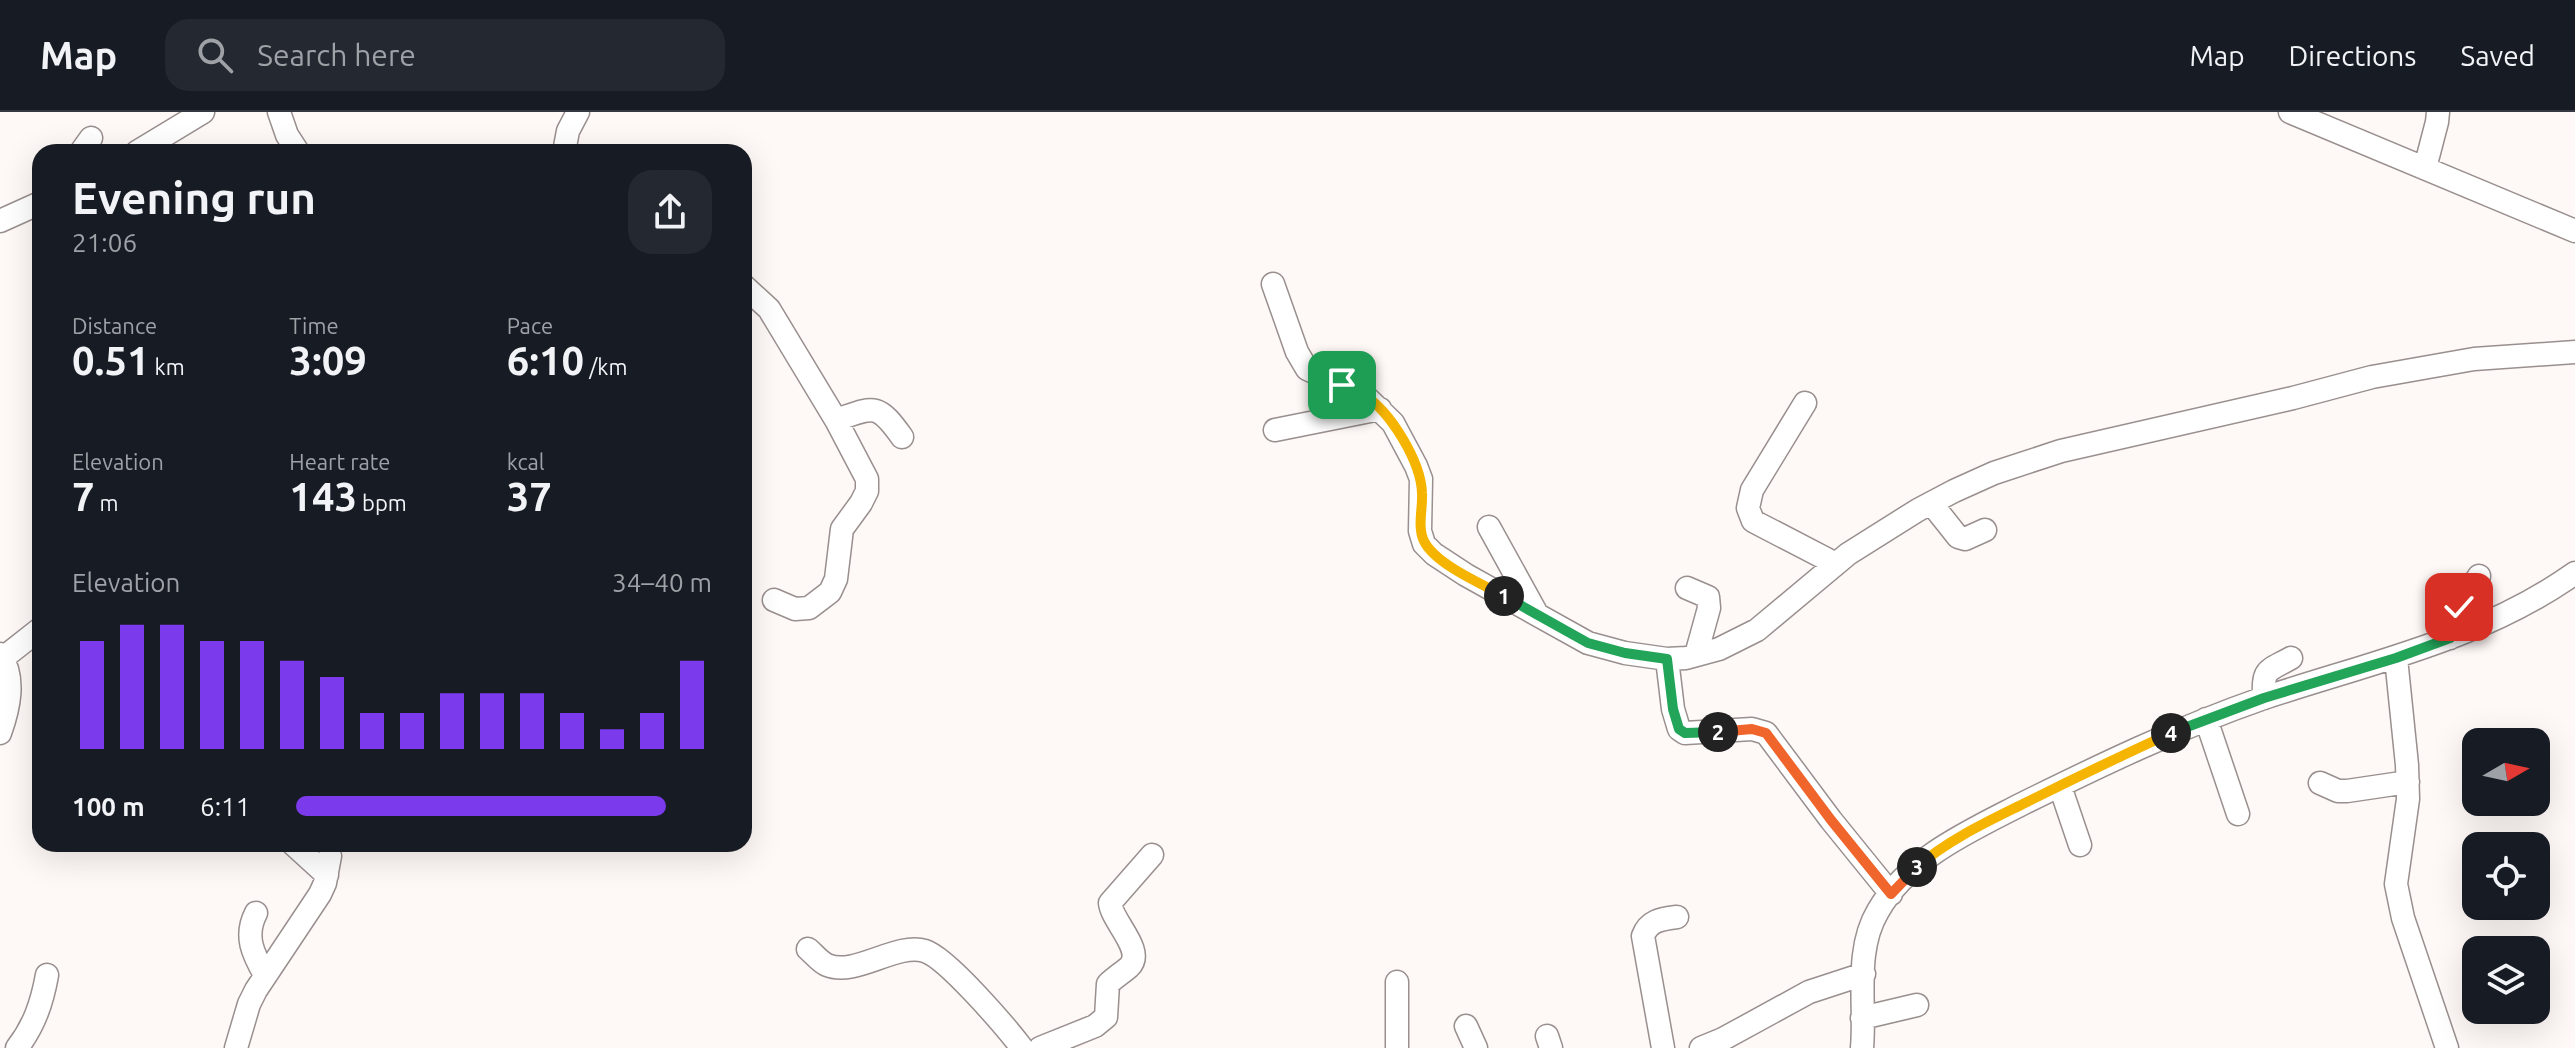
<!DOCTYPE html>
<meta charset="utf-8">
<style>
:root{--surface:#171b24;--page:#242831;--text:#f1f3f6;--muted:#9ea1a6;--line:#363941;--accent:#7c3aed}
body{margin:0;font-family:Ubuntu,sans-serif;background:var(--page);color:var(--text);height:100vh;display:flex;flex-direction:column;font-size:30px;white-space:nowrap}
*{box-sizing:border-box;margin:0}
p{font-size:26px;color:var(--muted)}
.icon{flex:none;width:44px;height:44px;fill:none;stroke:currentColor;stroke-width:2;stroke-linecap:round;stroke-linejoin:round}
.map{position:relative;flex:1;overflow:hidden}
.side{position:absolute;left:32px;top:32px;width:720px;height:708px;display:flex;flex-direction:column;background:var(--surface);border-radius:24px;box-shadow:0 8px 32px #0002}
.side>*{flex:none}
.needle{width:52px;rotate:81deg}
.tools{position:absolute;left:2462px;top:616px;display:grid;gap:16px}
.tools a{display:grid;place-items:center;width:88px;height:88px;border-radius:16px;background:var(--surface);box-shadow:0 8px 32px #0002;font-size:40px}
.pin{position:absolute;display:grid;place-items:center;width:68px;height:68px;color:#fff;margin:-34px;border-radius:16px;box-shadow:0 4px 12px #0006}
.km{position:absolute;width:40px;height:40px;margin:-20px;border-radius:50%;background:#222;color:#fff;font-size:22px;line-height:40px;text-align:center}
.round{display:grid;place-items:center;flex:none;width:84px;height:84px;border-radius:24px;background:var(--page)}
.summary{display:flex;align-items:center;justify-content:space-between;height:136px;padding:0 40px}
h1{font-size:44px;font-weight:700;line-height:60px}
.stats{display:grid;grid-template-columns:repeat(3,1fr);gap:12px;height:136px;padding:8px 40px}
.stats div{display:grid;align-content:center}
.stats b{font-size:40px;font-weight:700}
.stats small{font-size:22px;font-weight:400}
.stats p{font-size:22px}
.chart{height:224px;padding:16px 40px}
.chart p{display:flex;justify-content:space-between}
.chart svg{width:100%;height:144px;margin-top:8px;stroke:var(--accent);stroke-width:6}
ul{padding:0 40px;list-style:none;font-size:26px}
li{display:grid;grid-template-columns:128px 96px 1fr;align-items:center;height:60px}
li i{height:20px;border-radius:10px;background:var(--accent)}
header{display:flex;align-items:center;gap:48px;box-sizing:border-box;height:112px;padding:0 40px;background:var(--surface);border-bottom:2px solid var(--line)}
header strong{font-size:38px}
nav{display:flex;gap:44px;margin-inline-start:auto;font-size:28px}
.search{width:560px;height:72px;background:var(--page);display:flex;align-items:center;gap:20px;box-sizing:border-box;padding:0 28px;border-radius:24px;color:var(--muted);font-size:30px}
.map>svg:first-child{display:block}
</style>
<header>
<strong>Map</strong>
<div class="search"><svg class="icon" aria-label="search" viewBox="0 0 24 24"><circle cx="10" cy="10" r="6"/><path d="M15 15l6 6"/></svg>Search here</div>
<nav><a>Map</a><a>Directions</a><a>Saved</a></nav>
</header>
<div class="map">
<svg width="2575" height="936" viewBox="0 0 2575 936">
<rect width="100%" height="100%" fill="#fef8f6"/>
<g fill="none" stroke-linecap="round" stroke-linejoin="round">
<defs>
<path id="minor" d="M279 0 287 23 298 40
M2290 0 2575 119
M81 40 91 26
M137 40 203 0
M564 40 568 19 578 0
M2425 56 2437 10 2438 0
M0 109 40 91
M1273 172 1297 240 1307 257 1364 283 1393 311 1416 354 1421 367 1420 419 1424 432 1434 442 1466 463 1588 531 1625 541 1667 547 1686 546 1719 537 1757 518 1848 442 1918 398 1954 379 1994 361 2061 339 2293 286 2372 265 2474 247 2575 240
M744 174 769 197 836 308 867 367V379L861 391 842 417 836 467 830 480 809 496 795 497 774 488
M1805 291 1752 378 1748 396 1753 409 1836 452
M836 308C874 295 877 290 902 325
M1275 318 1380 297
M1931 391 1958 425 1965 427 1985 418
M1489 415 1537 502
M1687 476 1708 485 1709 496 1696 543
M2450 526 2459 495 2479 464
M0 542C16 566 9 596 0 621
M3 546 40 517
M2396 546 2407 653 2408 687 2396 772 2403 806 2447 936
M1667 547 1673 597 1679 617 1685 621 1752 617 1766 621 1831 708 1891 782
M2264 586C2263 556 2266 560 2291 546
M2206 607 2238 702
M2320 671 2338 679H2347L2408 670
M2060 674 2080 733
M293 732 327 763
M256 801C244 824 253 842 265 863
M808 837C814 842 820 850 827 853 856 865 896 830 925 839 947 846 1006 915 1022 936
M1397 870V936
M1862 906 1917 893
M1466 914 1476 936
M1547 924 1551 936
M17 936C34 914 42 891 47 863
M236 936 249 892 256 878 320 782 325 771 330 744
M1040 936 1095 914 1106 905 1108 872C1114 866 1122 861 1129 855 1146 839 1112 810 1110 791L1152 743
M1663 936 1643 824C1649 808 1662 807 1677 805
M1701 936 1723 927 1809 880 1864 862
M1862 936C1866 891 1854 839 1878 799 1908 746 1970 719 2022 692 2101 653 2178 616 2261 587 2368 551 2481 528 2575 461"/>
</defs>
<use href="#minor" stroke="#998f8e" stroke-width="25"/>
<use href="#minor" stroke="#fff" stroke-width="22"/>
</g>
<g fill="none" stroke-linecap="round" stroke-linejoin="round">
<defs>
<path id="split-1" d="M1342 273C1349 276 1358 279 1364 283 1391 300 1421 350 1422 381 1423 396 1417 415 1424 429 1435 452 1482 472 1504 484"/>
<path id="split-2" d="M1504 484 1588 531 1625 541 1667 547 1673 597 1679 617 1685 621 1718 620"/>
<path id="split-3" d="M1718 620 1752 617 1766 621 1831 708 1891 782 1917 755"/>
<path id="split-4" d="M1917 755C1949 727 1989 709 2027 690 2075 666 2123 643 2171 621"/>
<path id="split-5" d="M2171 621 2264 586 2396 546 2450 526 2459 495"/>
</defs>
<use href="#split-1" stroke="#fff" stroke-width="16"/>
<use href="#split-2" stroke="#fff" stroke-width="16"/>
<use href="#split-3" stroke="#fff" stroke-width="16"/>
<use href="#split-4" stroke="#fff" stroke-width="16"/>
<use href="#split-5" stroke="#fff" stroke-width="16"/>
<use href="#split-1" stroke="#f5b400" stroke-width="10"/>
<use href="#split-2" stroke="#22a559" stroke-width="10"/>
<use href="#split-3" stroke="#f0652b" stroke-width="10"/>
<use href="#split-4" stroke="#f5b400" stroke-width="10"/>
<use href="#split-5" stroke="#22a559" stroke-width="10"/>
</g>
</svg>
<div class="tools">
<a><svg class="needle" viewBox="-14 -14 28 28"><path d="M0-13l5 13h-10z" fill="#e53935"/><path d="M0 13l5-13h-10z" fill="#9ea1a6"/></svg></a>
<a><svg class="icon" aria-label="locate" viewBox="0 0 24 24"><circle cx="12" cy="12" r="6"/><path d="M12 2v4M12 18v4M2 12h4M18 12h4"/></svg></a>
<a><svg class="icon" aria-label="layers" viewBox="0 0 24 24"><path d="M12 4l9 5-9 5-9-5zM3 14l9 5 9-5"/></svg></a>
</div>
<div class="pin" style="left:1342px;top:273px;background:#1e9e55"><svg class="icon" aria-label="arrive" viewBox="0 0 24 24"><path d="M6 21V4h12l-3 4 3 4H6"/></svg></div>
<div class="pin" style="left:2459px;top:495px;background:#d93025"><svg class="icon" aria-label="check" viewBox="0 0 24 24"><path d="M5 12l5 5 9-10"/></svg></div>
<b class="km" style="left:1504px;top:484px">1</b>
<b class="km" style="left:1718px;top:620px">2</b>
<b class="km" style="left:1917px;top:755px">3</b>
<b class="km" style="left:2171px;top:621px">4</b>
<section class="side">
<div class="summary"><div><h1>Evening run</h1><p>21:06</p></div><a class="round"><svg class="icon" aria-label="share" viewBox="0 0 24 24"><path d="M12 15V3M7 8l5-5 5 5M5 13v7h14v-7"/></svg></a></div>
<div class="stats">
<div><p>Distance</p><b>0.51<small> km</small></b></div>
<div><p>Time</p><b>3:09</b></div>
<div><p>Pace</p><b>6:10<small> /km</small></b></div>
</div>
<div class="stats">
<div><p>Elevation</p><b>7<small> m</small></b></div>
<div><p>Heart rate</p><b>143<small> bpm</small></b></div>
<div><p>kcal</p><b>37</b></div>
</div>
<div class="chart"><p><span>Elevation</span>34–40 m</p>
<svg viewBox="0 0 160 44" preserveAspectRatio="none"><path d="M5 44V11M15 44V6M25 44V6M35 44V11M45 44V11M55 44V17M65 44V22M75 44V33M85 44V33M95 44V27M105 44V27M115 44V27M125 44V33M135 44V38M145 44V33M155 44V17"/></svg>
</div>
<ul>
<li><b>100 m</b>6:11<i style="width:89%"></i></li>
</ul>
</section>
</div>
